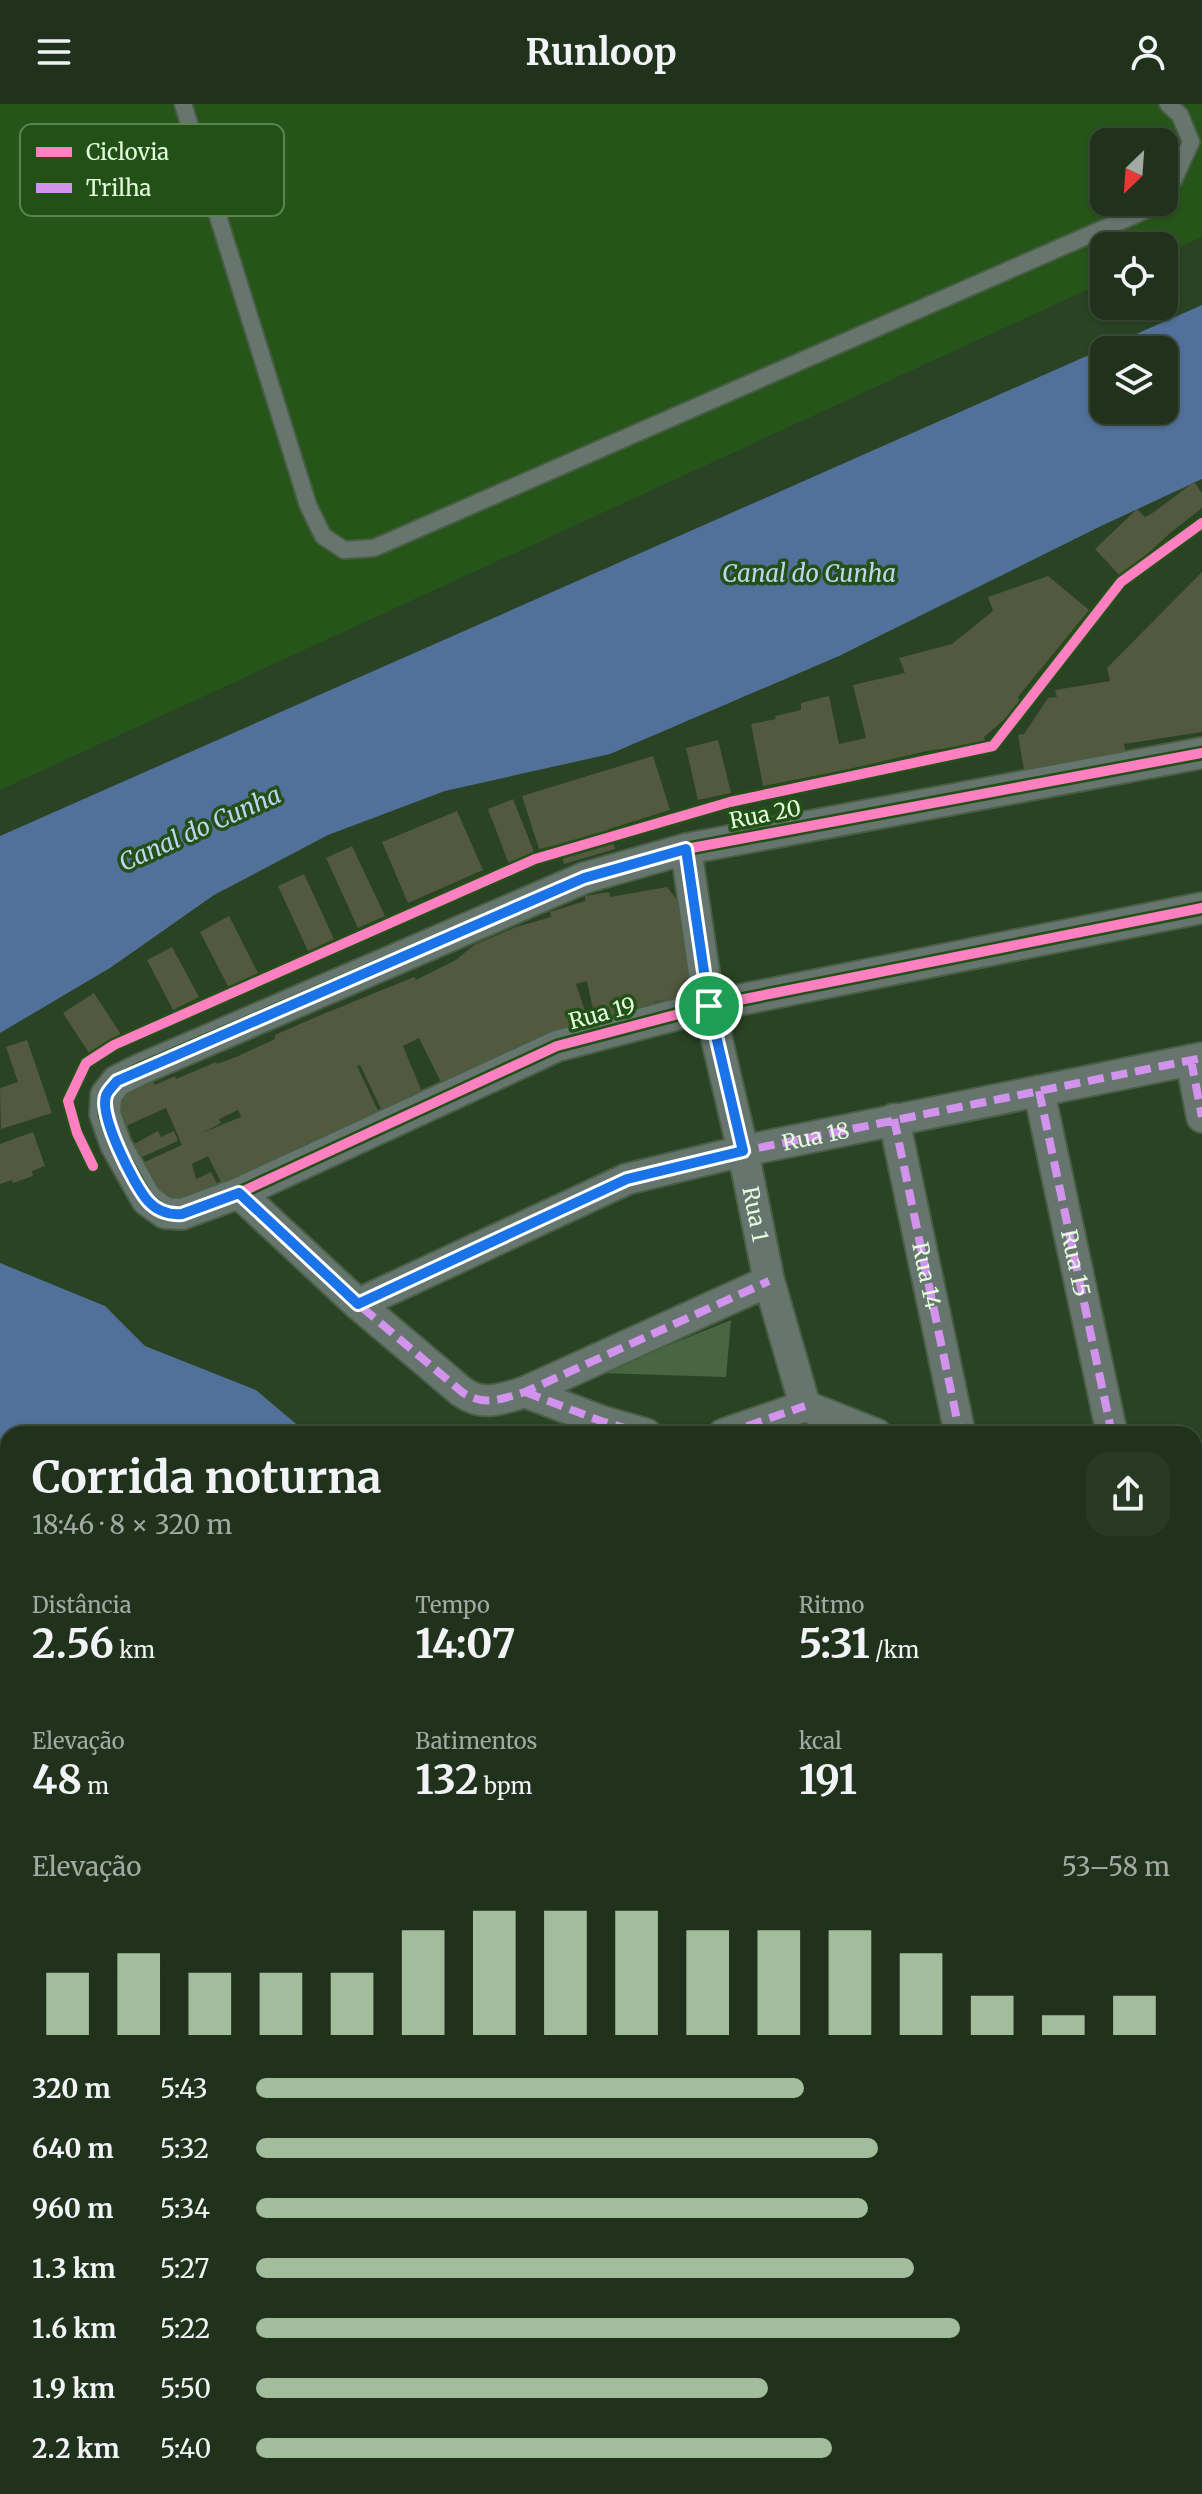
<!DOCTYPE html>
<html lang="pt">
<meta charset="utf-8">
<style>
:root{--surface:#20321b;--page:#283a24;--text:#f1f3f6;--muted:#a2aaa3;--line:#3d4d3a;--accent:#a2bc9c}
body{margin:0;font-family:Merriweather,serif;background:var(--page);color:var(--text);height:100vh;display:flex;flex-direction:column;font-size:30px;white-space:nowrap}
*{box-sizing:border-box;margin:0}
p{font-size:26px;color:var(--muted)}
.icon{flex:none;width:44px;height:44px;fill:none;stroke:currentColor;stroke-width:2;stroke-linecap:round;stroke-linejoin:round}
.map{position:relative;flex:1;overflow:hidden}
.drawer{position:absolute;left:0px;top:1322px;width:1202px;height:1068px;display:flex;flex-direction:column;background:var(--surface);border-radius:24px 24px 0 0;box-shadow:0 2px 6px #0004,0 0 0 2px var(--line)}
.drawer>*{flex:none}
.needle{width:52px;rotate:205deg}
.controls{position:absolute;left:1090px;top:24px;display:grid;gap:16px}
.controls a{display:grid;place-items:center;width:88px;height:88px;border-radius:16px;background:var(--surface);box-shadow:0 2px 6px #0004,0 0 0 2px var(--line);font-size:40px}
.pin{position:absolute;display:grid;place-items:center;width:68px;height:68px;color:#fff;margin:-34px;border:4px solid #fff;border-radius:50%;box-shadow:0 2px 8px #0007}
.round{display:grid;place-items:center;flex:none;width:84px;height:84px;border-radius:24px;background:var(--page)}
.head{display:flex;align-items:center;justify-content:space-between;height:136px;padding:0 32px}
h1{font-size:44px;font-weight:700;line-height:60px}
.metrics{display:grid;grid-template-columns:repeat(3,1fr);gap:12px;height:136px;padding:8px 32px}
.metrics div{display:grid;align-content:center}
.metrics b{font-size:40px;font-weight:700}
.metrics small{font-size:22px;font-weight:400}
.metrics p{font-size:22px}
.chart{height:224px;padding:16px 32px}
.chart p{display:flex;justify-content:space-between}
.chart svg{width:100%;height:144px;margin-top:8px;stroke:var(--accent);stroke-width:6}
ul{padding:0 32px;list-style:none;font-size:26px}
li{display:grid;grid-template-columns:128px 96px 1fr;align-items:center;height:60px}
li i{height:20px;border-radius:10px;background:var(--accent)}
header{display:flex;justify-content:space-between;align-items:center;height:104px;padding:0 32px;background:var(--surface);font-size:36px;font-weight:700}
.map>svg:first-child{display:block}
</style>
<header><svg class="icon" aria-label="menu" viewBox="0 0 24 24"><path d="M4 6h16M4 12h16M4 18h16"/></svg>Runloop<svg class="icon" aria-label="person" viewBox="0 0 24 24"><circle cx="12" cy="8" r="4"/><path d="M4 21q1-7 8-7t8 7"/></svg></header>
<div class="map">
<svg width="1202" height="2390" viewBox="0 0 1202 2390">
<rect width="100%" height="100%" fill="#2a4324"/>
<path fill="#265519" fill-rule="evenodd" d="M0 0H1202V133L1164 150V142H1104V178L0 686ZM1104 38H1164V98H1104Z
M0 1409 8 1412V2382H1194V1949L1202 1954V2390H0Z"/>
<path fill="#496642" d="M731 1216 726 1273 600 1269Z"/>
<path fill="#51709a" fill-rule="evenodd" d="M1202 201V375L1099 423 839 552 610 650 445 687 328 731 214 791 110 864 0 929V732ZM1104 246H1164V306H1104Z
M0 1159 105 1202 145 1242 256 1286 308 1330H8V1406L0 1403Z
M1194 1657 1202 1660V1949L1194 1944Z"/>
<path fill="#52593f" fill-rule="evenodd" d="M1194 378 1202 389V404L1170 429 1122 474 1095 445 1137 405 1145 413 1154 408Z
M1202 468V628L1124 640 1126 652 1068 658 1024 666 1018 631 1024 630 1048 594 1057 593 1055 586 1110 577 1107 564Z
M1048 472 1089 506 1018 593 1021 601 984 633 986 639 927 647 845 666 763 682 751 620 776 615 775 612 801 606V599L829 592 839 640 866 634 853 581 905 569 899 554 952 540 993 507 988 493Z
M718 636 731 689 698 696 686 644Z
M653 652 670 706 609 725 615 745 564 760 558 741 539 745 522 692Z
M513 695 536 753 510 763 488 705Z
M457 707 483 766 408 799 382 738Z
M352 742 385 812 358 824 326 754Z
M304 770 334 835 308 847 278 782Z
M667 783 677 796 691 876H684L686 892 654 898V903L595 914 587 877 576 880 589 919 446 988 419 934 403 942 424 993 385 1013 360 961 357 962 380 1011 225 1086 208 1052 192 1060 196 1075 211 1068 222 1090 164 1100 140 1060 182 1041 166 1004 126 1022 118 1006 125 991 152 977 155 981 175 972 176 975 216 958 217 960 236 953 275 935V931L316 913 414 873 416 876 456 856 474 841 516 823 551 813 550 808 585 797V792L609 788 610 793ZM238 1006 241 1013 202 1029 221 1019 219 1015Z
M229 812 258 869 229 884 200 828Z
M172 843 199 893 173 906 147 856Z
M94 889 122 932 91 952 63 909Z
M27 936 52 1009 1 1025 0 984 18 978 6 943Z
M158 1027 161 1033 174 1027 178 1037 142 1053 134 1040Z
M33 1028 45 1062 32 1067 33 1072 13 1079 12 1076 0 1080V1040Z
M8 2089V2366L0 2368V2090Z
M11 2382H86L87 2390H0V2384Z
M500 2382H569L578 2390H491Z"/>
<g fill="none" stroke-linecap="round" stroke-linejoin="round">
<defs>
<path id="lane" d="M183 0 308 401 323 432 344 446 374 444 1146 106 1153 98
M1164 86 1173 77 1191 38 1180 11 1168 0
M0 1515 8 1519
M1194 1998 1202 2003
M1194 2166 1202 2170
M1194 2346 1202 2347
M845 2390 859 2382
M889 2390 894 2382
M1078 2390 1083 2382"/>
<g id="street">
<path d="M1202 649 686 745 584 774 141 965 117 977 106 991 105 1010 116 1041 147 1096 165 1109 182 1110 239 1089 557 942 709 902 1202 804"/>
<path id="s1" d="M686 745 709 902 743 1047 769 1177 805 1302 876 1330"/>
<path d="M1191 956 1202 1013"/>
<path id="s2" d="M1039 987 1112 1330"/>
<path id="s3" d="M894 1015 960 1330"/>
<path d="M239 1089 358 1200 462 1288C484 1303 501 1295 525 1288L769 1177"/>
<path id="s4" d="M358 1200 627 1075 743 1047 1202 954"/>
<path d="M525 1288 601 1317 646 1330"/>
<path d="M724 1330 805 1302"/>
<path d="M1194 1460 1202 1463"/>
</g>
</defs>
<use href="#lane" stroke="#495e44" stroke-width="20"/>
<use href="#street" stroke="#495e44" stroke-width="34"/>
<use href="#lane" stroke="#66766e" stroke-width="16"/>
<use href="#street" stroke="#66766e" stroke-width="30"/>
<path stroke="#d193ec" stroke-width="8" stroke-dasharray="16 8" stroke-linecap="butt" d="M1191 956 1202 1013
M1039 987 1112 1330
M894 1015 960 1330
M239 1089 358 1200 462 1288C484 1303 501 1295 525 1288L769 1177
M358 1200 627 1075 743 1047 1202 954
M525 1288 601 1317 646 1330
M724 1330 805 1302"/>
<defs>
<path id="cycleway" d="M1202 649 686 745 584 774 141 965 117 977 106 991 105 1010 116 1041 147 1096 165 1109 182 1110 239 1089 557 942 709 902 1202 804
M93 1062 77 1029 68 997 86 959 114 941 535 755 730 698 993 642 1121 478 1202 419"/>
</defs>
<use href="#cycleway" stroke="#225017" stroke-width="15"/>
<use href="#cycleway" stroke="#ff80c0" stroke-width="10"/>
</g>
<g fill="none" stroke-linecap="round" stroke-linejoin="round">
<defs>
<path id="route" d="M686 745 709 902 743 1047 627 1075 358 1200 239 1089 182 1110C169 1111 157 1107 148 1097 134 1081 99 1012 106 992 107 987 114 981 117 977L584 774Z"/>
</defs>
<use href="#route" stroke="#fff" stroke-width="16"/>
<use href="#route" stroke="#1a73e8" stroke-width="10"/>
</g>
<g text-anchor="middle" stroke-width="7" stroke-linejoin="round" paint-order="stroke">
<g font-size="22" fill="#e3fddd" stroke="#225017">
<text transform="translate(765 710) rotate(-11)" y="8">Rua 20</text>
<text transform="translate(602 909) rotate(-15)" y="8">Rua 19</text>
<text dy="8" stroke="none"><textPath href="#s4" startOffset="490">Rua 18</textPath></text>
<text dy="8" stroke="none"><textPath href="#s1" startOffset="372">Rua 1</textPath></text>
<text dy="8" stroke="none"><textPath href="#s2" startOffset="176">Rua 15</textPath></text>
<text dy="8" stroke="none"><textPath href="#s3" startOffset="160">Rua 14</textPath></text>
</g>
<g font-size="24" font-style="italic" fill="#c0d3f1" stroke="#225017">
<text x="809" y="478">Canal do Cunha</text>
<text transform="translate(200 725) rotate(-24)" y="8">Canal do Cunha</text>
</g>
</g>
<rect x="20" y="20" width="264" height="92" rx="12" fill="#225017" stroke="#5c8452" stroke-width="2"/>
<rect x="36" y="43" width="36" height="10" fill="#ff80c0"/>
<rect x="36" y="79" width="36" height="10" fill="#d193ec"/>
<g font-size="22" fill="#e3fddd">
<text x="86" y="56">Ciclovia</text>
<text x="86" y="92">Trilha</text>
</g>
</svg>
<div class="controls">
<a><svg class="needle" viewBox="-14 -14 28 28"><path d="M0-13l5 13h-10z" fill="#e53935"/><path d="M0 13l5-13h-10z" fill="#a2aaa3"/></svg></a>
<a><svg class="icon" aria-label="locate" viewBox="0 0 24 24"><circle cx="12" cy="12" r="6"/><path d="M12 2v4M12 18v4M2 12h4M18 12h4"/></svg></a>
<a><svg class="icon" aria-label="layers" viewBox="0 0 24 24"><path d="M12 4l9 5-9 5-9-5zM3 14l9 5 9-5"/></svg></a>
</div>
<div class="pin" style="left:709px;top:902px;background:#1e9e55"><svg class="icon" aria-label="arrive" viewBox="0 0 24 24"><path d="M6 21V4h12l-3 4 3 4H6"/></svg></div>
<section class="drawer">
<div class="head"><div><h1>Corrida noturna</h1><p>18:46 · 8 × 320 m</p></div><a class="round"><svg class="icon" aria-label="share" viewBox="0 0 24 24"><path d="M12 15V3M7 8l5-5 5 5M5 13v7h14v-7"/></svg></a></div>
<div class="metrics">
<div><p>Distância</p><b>2.56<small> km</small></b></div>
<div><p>Tempo</p><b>14:07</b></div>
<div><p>Ritmo</p><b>5:31<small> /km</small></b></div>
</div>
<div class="metrics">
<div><p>Elevação</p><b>48<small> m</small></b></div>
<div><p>Batimentos</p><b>132<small> bpm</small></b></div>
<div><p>kcal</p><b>191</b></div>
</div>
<div class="chart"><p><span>Elevação</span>53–58 m</p>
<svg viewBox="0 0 160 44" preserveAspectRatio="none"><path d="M5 44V25M15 44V19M25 44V25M35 44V25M45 44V25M55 44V12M65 44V6M75 44V6M85 44V6M95 44V12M105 44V12M115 44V12M125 44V19M135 44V32M145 44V38M155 44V32"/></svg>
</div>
<ul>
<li><b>320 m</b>5:43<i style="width:60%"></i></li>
<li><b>640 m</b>5:32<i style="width:68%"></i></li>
<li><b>960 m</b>5:34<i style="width:67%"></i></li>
<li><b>1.3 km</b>5:27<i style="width:72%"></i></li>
<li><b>1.6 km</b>5:22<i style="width:77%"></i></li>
<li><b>1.9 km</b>5:50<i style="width:56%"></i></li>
<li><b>2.2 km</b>5:40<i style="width:63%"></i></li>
</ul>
</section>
</div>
